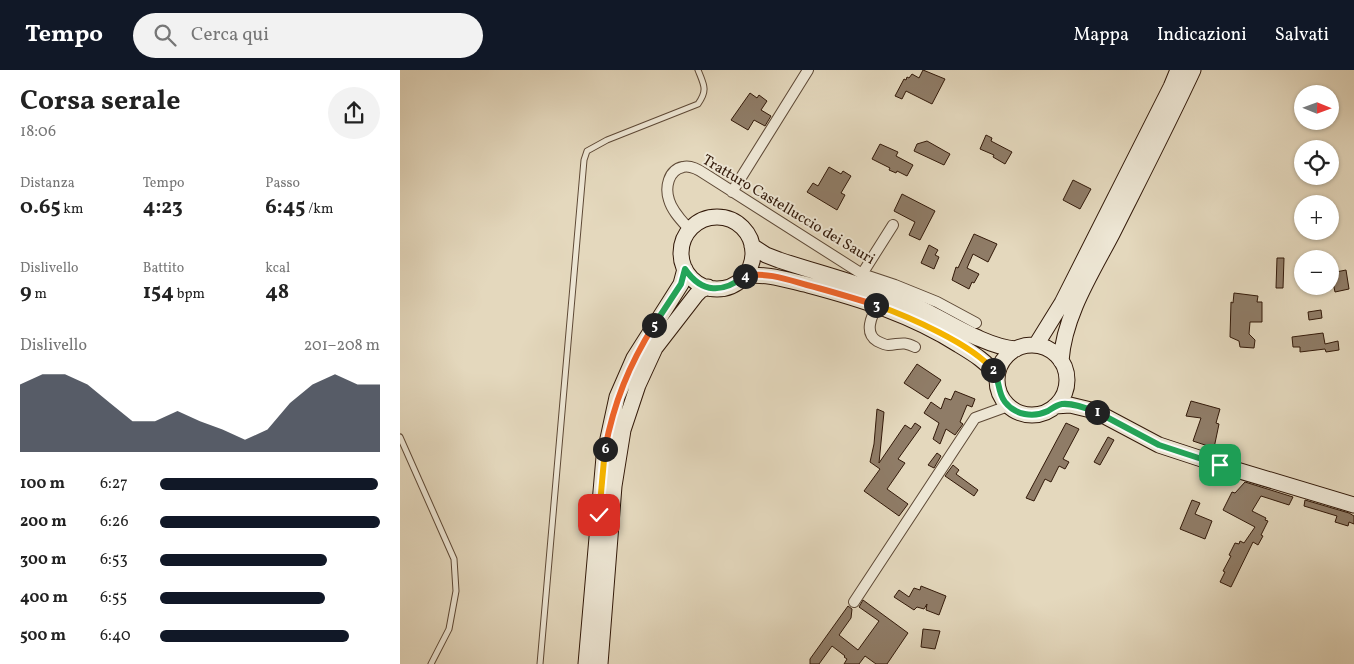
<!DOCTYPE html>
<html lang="it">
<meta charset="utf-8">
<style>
:root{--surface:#fff;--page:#f2f2f2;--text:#222;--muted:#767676;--accent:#111827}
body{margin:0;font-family:Vollkorn,serif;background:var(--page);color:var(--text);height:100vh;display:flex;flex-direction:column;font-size:19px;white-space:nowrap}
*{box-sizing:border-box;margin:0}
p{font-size:16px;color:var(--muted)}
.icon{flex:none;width:28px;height:28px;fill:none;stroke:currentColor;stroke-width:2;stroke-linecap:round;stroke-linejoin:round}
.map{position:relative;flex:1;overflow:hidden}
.details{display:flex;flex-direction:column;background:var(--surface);width:400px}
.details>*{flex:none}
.needle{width:32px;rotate:91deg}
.fabs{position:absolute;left:894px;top:15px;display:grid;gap:10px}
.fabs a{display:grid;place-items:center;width:45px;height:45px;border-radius:50%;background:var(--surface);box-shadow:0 1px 4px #0004;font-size:25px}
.pin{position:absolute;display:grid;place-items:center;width:42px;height:42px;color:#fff;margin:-21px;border-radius:10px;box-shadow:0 2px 8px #0006}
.km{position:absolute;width:25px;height:25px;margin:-12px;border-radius:50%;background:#222;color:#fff;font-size:14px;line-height:25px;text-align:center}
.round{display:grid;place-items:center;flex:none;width:52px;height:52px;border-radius:26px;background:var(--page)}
.overview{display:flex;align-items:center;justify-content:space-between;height:85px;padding:0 20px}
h1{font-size:28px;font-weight:700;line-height:38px}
.stats{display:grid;grid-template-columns:repeat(3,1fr);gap:8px;height:85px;padding:5px 20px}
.stats div{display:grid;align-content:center}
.stats b{font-size:21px;font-weight:700}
.stats small{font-size:14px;font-weight:400}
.stats p{font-size:14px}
.chart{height:140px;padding:10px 20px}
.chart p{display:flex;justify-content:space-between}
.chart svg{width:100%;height:90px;margin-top:5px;fill:var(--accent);opacity:.7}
ul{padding:0 20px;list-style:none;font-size:16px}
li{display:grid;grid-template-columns:80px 60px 1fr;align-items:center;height:38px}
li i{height:12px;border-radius:6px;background:var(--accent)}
header{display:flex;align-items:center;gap:30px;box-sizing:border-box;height:70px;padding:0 25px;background:var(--accent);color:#fff}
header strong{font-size:24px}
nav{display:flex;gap:28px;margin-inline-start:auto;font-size:18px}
.search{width:350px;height:45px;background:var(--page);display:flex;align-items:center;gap:12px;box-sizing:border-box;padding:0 18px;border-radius:28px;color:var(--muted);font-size:19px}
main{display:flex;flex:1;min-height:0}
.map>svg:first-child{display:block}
</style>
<header>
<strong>Tempo</strong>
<div class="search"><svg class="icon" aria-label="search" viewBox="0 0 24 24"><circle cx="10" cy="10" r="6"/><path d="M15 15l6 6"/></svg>Cerca qui</div>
<nav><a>Mappa</a><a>Indicazioni</a><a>Salvati</a></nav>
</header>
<main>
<section class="details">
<div class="overview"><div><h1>Corsa serale</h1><p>18:06</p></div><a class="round"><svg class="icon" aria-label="share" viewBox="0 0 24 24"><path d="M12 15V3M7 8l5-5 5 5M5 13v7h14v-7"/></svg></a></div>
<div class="stats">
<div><p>Distanza</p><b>0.65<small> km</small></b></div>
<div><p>Tempo</p><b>4:23</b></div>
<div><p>Passo</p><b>6:45<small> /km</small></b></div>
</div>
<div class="stats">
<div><p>Dislivello</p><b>9<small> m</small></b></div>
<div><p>Battito</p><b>154<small> bpm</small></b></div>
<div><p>kcal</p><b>48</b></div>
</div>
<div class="chart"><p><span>Dislivello</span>201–208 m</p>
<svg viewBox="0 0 160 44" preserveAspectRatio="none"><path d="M0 44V11L10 6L20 6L30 11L40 20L50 29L60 29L70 24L80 29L90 33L100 38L110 33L120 20L130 11L140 6L150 11L160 11V44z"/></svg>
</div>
<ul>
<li><b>100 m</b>6:27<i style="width:99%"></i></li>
<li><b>200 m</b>6:26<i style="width:100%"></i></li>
<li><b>300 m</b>6:53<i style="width:76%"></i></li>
<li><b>400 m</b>6:55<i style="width:75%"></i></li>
<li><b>500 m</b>6:40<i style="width:86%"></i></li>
</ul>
</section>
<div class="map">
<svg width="954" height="594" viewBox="0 0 954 594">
<rect width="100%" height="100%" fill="#e4d8bd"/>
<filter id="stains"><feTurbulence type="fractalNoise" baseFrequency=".004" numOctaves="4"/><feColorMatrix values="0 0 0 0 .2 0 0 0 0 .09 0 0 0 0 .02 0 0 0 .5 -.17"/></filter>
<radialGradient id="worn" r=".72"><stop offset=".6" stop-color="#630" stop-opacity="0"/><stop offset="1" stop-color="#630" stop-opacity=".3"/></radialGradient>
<path fill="#8f7c67" stroke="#321909" d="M523 0 545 9 532 34 506 21 502 29 495 26 504 9 506 10 507 7 509 8 512 4 519 8Z
M350 23 357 28 359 25 367 31 361 40 371 46 365 56 354 50 348 60 331 50Z
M586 65 592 68 591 71 612 82 605 94 593 87 594 85 580 79Z
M527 71 550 84 544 95 514 81 517 74Z
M480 74 498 82 496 86 513 95 507 106 497 101 496 103 489 100 490 98 472 89Z
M429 97 441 104 443 101 451 106 441 123 445 125 437 140 407 122 413 113 418 116Z
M673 110 691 119 680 139 663 130Z
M502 124 535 141 520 170 509 165 515 152 494 141Z
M574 164 597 174 588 192 573 184 567 198 579 204 574 213 572 212 569 219 552 210 556 197 558 198Z
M529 175 538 180 535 185 539 187 534 199 521 193Z
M877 188H884L883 218H876Z
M946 200 949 219 935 222 931 203Z
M834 223 858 226 857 232H862V252H850L849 264 855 270 854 278 840 277 839 271 830 267 831 232 833 233Z
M921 240 922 248 909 250 908 242Z
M923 263 925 274 938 271 939 280 926 282 925 279 900 282V277H893L892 267Z
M517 294 541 310 528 329 504 313Z
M555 321 575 329 572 337 567 335 560 352 563 354 555 365 546 359 540 374 533 369 539 353 524 343 531 332 541 339 545 328 551 330Z
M791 331 820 339 816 353 819 354 814 378 793 371 801 348 786 346Z
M477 339 484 342 479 393 505 355 511 359 515 353 521 357 498 389 505 393 487 419 508 434 499 446 464 421 480 399 470 392 474 374Z
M666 353 679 359 663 389 669 392 665 399 659 396 651 412 645 409 634 431 626 428Z
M708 367 714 370 700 395 694 392Z
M537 383 541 386 534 398 528 395Z
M553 395 559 400 556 404 578 420 574 426 545 406Z
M845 412 893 427 889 435 861 426 852 441 866 448 865 450 868 451 861 465 863 466 858 475 853 472 831 517 820 512 825 502 823 501 831 486 829 485 835 473 839 474 840 471 844 473 855 457 823 440 832 422 835 423Z
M792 430 800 433 795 444 812 451 805 469 780 459Z
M905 430 949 443 954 446V454L949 452 948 456 935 452 937 446 904 436Z
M521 516 546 526 539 545 526 540 527 534 524 539 517 537 514 540 494 527 499 520 509 527 514 518 520 520Z
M463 530 508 563 487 594H476L465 586 459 594H444L447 589 444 587 445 586 432 576 419 594H410V589L448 536 452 539 451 548 439 565 458 580 479 551 459 537Z
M523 559 540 561 535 579 521 577Z"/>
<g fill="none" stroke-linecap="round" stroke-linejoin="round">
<defs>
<path id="service" d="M0 367 54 489 56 521 49 559 31 594
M140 594 184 90 187 81 207 70 298 34C308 20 304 15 298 0"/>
<path id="minor" d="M332 122 408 0
M289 159C282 151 272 141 269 130 265 118 268 100 283 97 291 95 299 100 305 104L462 204 495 215 537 232 576 253
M462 204 493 155
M478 236C471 246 464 263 477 271 481 273 485 275 488 275 501 274 503 271 515 277
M454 532 575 348 608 336"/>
<path id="secondary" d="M281 183a36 36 0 1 1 72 0a36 36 0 1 1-72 0Z
M352 176 366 185 379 190C425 205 473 217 518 237 546 250 585 277 616 279
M344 206C367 203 386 210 408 215 461 229 512 245 559 275 574 284 587 292 597 306
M636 275 662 233 771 17 778 0
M597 310a35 35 0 1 1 70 0a35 35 0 1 1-70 0Z
M661 291C664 246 691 204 712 164 739 110 767 56 793 0
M655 336 670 335 695 341 759 375 820 395 954 435
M186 594 204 387 217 327 234 288 281 214 285 199
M200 594 214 416 223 360 238 315 255 278 296 225 301 220 308 217"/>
</defs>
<use href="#service" stroke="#5e4936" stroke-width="7"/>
<use href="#minor" stroke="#5e4936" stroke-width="12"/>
<use href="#secondary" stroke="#321909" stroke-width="17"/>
<use href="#service" stroke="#ede6d4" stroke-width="5"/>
<use href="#minor" stroke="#ede6d4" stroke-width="10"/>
<use href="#secondary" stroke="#ede6d4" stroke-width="15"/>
</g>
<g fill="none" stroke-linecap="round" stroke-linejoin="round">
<defs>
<path id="split-1" d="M697 342 759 375 820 395"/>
<path id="split-2" d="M593 300C600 309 597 322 605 332 615 345 633 348 648 341 653 338 656 335 662 334 673 333 686 338 697 342"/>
<path id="split-3" d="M476 235C507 246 572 274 593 300"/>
<path id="split-4" d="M345 206C367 202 386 209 407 215 430 221 453 228 476 235"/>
<path id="split-5" d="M254 255 281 214 285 199C302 224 323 223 345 206"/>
<path id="split-6" d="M205 379C214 332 229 295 254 255"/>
<path id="split-7" d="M199 445 205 379"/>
</defs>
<use href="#split-1" stroke="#fff" stroke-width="10"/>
<use href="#split-2" stroke="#fff" stroke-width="10"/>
<use href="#split-3" stroke="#fff" stroke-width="10"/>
<use href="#split-4" stroke="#fff" stroke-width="10"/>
<use href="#split-5" stroke="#fff" stroke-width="10"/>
<use href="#split-6" stroke="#fff" stroke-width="10"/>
<use href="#split-7" stroke="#fff" stroke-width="10"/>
<use href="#split-1" stroke="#22a559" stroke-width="6"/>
<use href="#split-2" stroke="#22a559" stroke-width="6"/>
<use href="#split-3" stroke="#f5b400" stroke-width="6"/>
<use href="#split-4" stroke="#f0652b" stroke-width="6"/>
<use href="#split-5" stroke="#22a559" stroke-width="6"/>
<use href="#split-6" stroke="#f0652b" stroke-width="6"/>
<use href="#split-7" stroke="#f5b400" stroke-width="6"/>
</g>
<g text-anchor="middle" stroke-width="4" stroke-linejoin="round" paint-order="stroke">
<g font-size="15" fill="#321909" stroke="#ede6d4">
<text transform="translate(389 139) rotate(31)" y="5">Tratturo Castelluccio dei Sauri</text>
</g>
</g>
<rect width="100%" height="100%" filter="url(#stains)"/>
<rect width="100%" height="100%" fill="url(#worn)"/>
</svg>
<div class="fabs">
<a><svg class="needle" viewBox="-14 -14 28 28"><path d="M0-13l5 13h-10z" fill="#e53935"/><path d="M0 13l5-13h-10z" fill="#767676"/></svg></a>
<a><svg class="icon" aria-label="locate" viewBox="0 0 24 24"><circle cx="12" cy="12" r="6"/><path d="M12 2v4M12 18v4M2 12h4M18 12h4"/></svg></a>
<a>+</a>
<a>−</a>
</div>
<div class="pin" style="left:820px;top:395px;background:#1e9e55"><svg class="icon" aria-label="arrive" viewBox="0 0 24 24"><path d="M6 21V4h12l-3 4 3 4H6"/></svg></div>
<div class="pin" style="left:199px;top:445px;background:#d93025"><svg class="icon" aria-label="check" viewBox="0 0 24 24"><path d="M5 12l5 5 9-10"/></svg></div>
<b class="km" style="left:697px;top:342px">1</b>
<b class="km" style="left:593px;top:300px">2</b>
<b class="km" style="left:476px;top:235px">3</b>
<b class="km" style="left:345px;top:206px">4</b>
<b class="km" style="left:254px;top:255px">5</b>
<b class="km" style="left:205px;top:379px">6</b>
</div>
</main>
